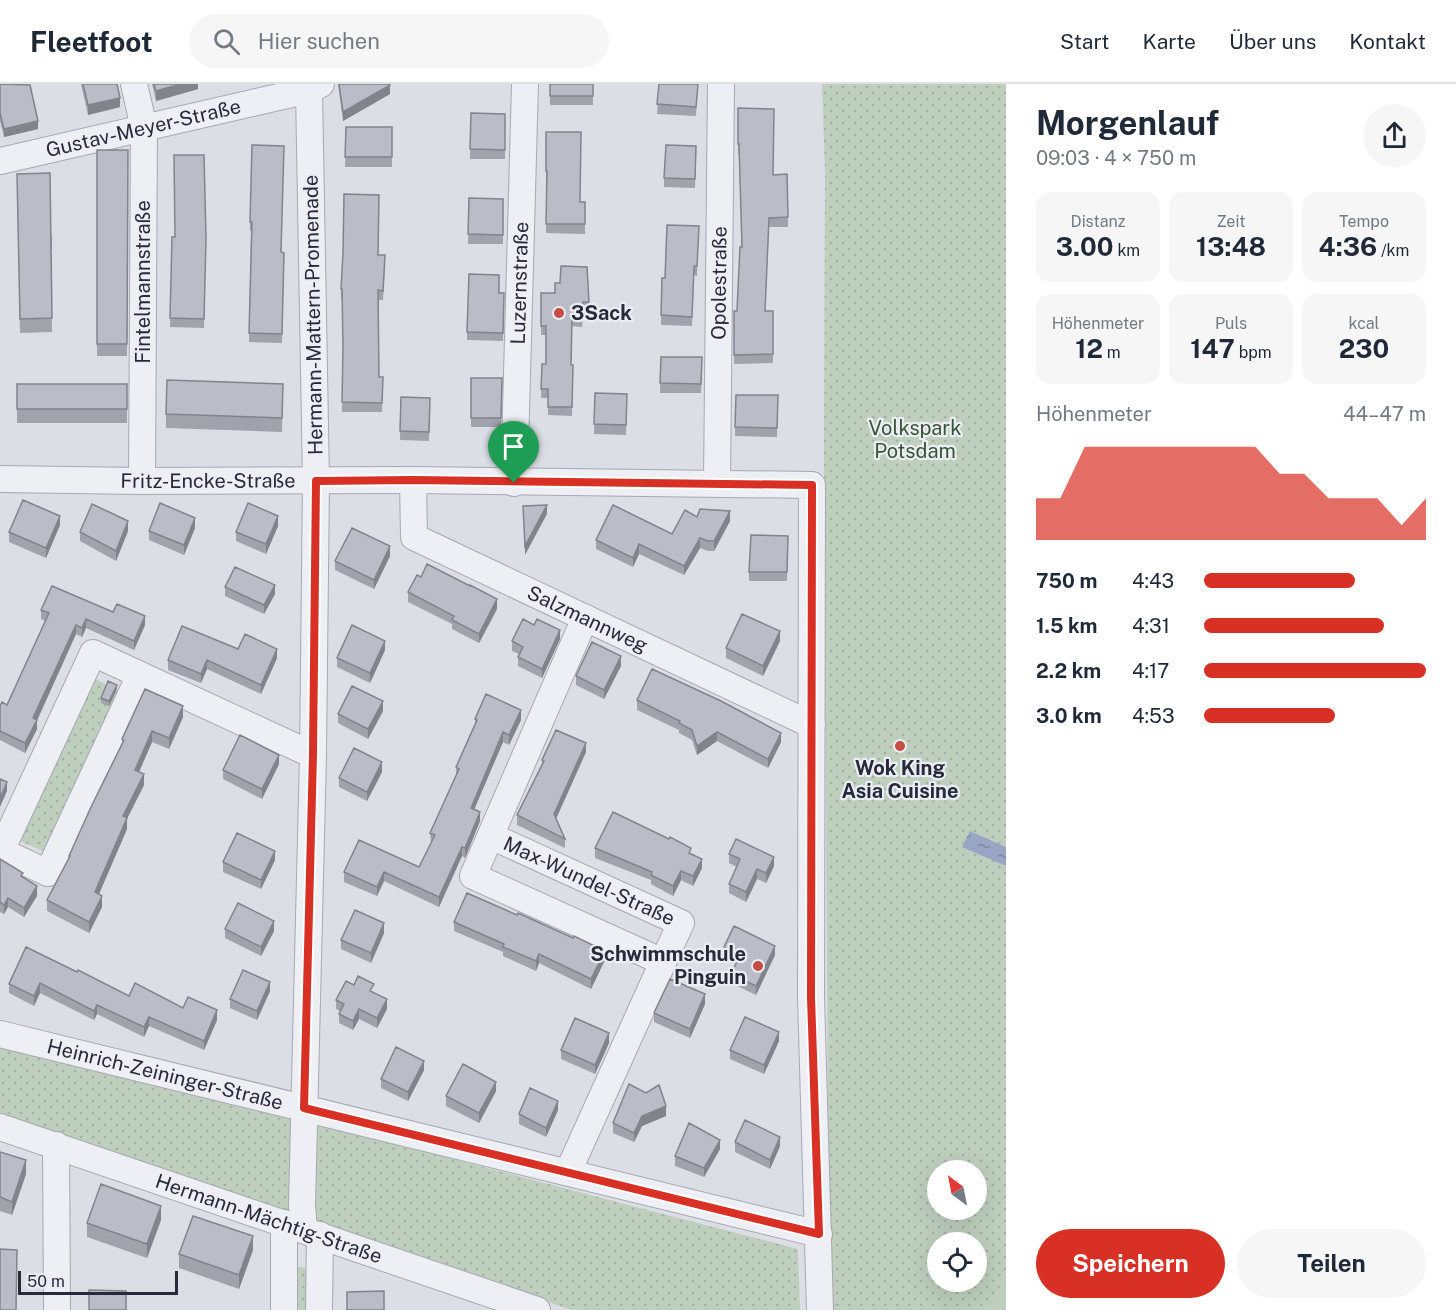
<!DOCTYPE html>
<html lang="de">
<meta charset="utf-8">
<style>
:root{--surface:#fff;--page:#f6f6f7;--text:#1f2937;--muted:#747a83;--line:#e0e1e3;--accent:#d93025}
body{margin:0;font-family:"Public Sans",sans-serif;background:var(--page);color:var(--text);height:100vh;display:flex;flex-direction:column;font-size:22px;white-space:nowrap}
*{box-sizing:border-box;margin:0}
p{font-size:20px;color:var(--muted)}
.icon{flex:none;width:33px;height:33px;fill:none;stroke:currentColor;stroke-width:2;stroke-linecap:round;stroke-linejoin:round}
.map{position:relative;flex:1;overflow:hidden}
.drawer{display:flex;flex-direction:column;background:var(--surface);width:450px}
.drawer>*{flex:none}
.needle{width:39px;rotate:328deg}
.fabs{position:absolute;left:927px;top:1076px;display:grid;gap:12px}
.fabs a{display:grid;place-items:center;width:60px;height:60px;border-radius:50%;background:var(--surface);box-shadow:0 6px 24px #0002;font-size:30px}
.scale{position:absolute;left:18px;bottom:15px;width:160px;box-sizing:border-box;padding-left:6px;border:3px solid #272a3b;border-top:0;font-size:16px;line-height:21px;white-space:nowrap;color:#272a3b;-webkit-text-stroke:4px #ebedf3;paint-order:stroke}
.pin{position:absolute;display:grid;place-items:center;width:51px;height:51px;color:#fff;margin:-62px -26px;border-radius:50% 50% 50% 0;rotate:-45deg;box-shadow:0 0 6px #0007}
.pin .icon{rotate:45deg}
.round{display:grid;place-items:center;flex:none;width:63px;height:63px;border-radius:32px;background:var(--page)}
.summary{display:flex;align-items:center;justify-content:space-between;height:102px;padding:0 30px}
h1{font-size:33px;font-weight:700;line-height:45px}
.metrics{display:grid;grid-template-columns:repeat(3,1fr);gap:9px;height:102px;padding:6px 30px}
.metrics div{display:grid;align-content:center;border-radius:15px;background:var(--page);text-align:center}
.metrics b{font-size:26px;font-weight:700}
.metrics small{font-size:16px;font-weight:400}
.metrics p{font-size:16px}
.chart{height:168px;padding:12px 30px}
.chart p{display:flex;justify-content:space-between}
.chart svg{width:100%;height:108px;margin-top:6px;fill:var(--accent);opacity:.7}
.primary-button{display:flex;gap:12px;margin-top:auto;padding:12px 30px}
.primary-button a{flex:1;height:69px;border-radius:36px;background:var(--accent);color:#fff;font-size:24px;font-weight:700;line-height:69px;text-align:center}
.primary-button a+a{background:var(--page);color:var(--text)}
ul{padding:0 30px;list-style:none;font-size:20px}
li{display:grid;grid-template-columns:96px 72px 1fr;align-items:center;height:45px}
li i{height:15px;border-radius:8px;background:var(--accent)}
header{display:flex;align-items:center;gap:36px;box-sizing:border-box;height:84px;padding:0 30px;background:var(--surface);border-bottom:2px solid var(--line)}
header strong{font-size:28px}
nav{display:flex;gap:33px;margin-inline-start:auto;font-size:21px}
.search{width:420px;height:54px;background:var(--page);display:flex;align-items:center;gap:15px;box-sizing:border-box;padding:0 21px;border-radius:33px;color:var(--muted);font-size:22px}
main{display:flex;flex:1;min-height:0}
.map>svg:first-child{display:block}
</style>
<header>
<strong>Fleetfoot</strong>
<div class="search"><svg class="icon" aria-label="search" viewBox="0 0 24 24"><circle cx="10" cy="10" r="6"/><path d="M15 15l6 6"/></svg>Hier suchen</div>
<nav><a>Start</a><a>Karte</a><a>Über uns</a><a>Kontakt</a></nav>
</header>
<main>
<div class="map">
<svg width="1006" height="1226" viewBox="0 0 1006 1226">
<defs>
<pattern id="green-dots" width="8" height="8" patternUnits="userSpaceOnUse" patternTransform="scale(1.5)"><rect width="8" height="8" fill="#becfbe"/><path d="M2 2h.1M6 6h.1" fill="none" stroke="#a3b2a4" stroke-width="1.8" stroke-linecap="round"/></pattern>
<pattern id="water-ripples" width="26" height="14" patternUnits="userSpaceOnUse" patternTransform="scale(1.5)"><rect width="26" height="14" fill="#98a5c4"/><path d="M2 4q2-2 4 0t4 0M15 11q2-2 4 0t4 0" fill="none" stroke="#7c87a0"/></pattern>
</defs>
<rect width="100%" height="100%" fill="#dcdee5"/>
<path fill="url(#green-dots)" fill-rule="evenodd" d="M822 0H1006V1226H829L824 363 825 88ZM938 1086H976V1125H938ZM938 1158H976V1197H938Z
M95 595 120 607 45 768 20 757Z
M0 962 326 1042 798 1165 800 1226H572L0 1035Z
M293 1182 311 1185V1226H293Z"/>
<path fill="#becfbe" d="M1006 1190V1226H989Z"/>
<path fill="url(#water-ripples)" d="M970 747 1006 763V782L962 763Z"/>
<g fill="none" stroke-linecap="round" stroke-linejoin="round">
<defs>
<g id="minor">
<path d="M134 0 144 44 142 397"/>
<path id="s1" d="M0 77 309 6 321 0"/>
<path id="s2" d="M0 395 142 397 413 396 812 401 811 913 820 1226"/>
<path id="s3" d="M413 396 414 453 812 641"/>
<path id="s4" d="M514 399 525 0"/>
<path id="s5" d="M717 399 721 0"/>
<path id="s6" d="M491 752 681 839 663 878"/>
<path d="M0 766 1 767 93 569 313 671"/>
<path d="M1 767 48 789 140 591"/>
<path id="s7" d="M0 950 819 1150"/>
<path id="s8" d="M0 1043 537 1226"/>
<path d="M56 1061 57 1226"/>
<path d="M568 1088 663 878 473 792 585 534"/>
<path d="M284 1139V1226"/>
<path d="M304 1146 302 1121 313 671 316 397 309 6 307 0"/>
<path d="M319 1226 320 1151"/>
</g>
</defs>
<use href="#minor" stroke="#a6a8b2" stroke-width="28"/>
<use href="#minor" stroke="#eeeff4" stroke-width="26"/>
</g>
<path fill="#a0a2ac" d="M0 0 38 45 4 53 0 37Z
M81 0H117L120 23 88 31Z
M152 0H198V5L156 17Z
M338 0H390V10L343 37Z
M550 0H593V21H550Z
M659 0H698L696 32 657 30Z
M738 24 773 91 788 133V143H769L765 227H773V279L734 280V227H737L742 163 739 70H738Z
M471 29 505 30V75H470Z
M346 43H392V83H345Z
M546 48 581 118H585V150L546 149Z
M252 61 281 168 284 169 282 259 249 258 251 147H250V138Z
M696 62 695 104 664 103V94Z
M97 66H128L127 272H97Z
M17 90 52 152V166H51L52 248 20 249Z
M469 114 503 115V160H468Z
M699 142 697 192 694 191 692 242 661 241 662 194H665Z
M172 153 206 154 204 244 170 243Z
M378 171 385 181 383 216H379V293H383L382 328H342L343 268 342 214H341V205Z
M587 183 589 227H583L582 243 572 242 571 281H573L572 332 548 331V314H541L542 280H546V251H541V209H555Z
M499 209H504L503 257 467 256V248Z
M661 273H702L701 309H660Z
M471 294H502L501 343H471Z
M17 300H127V339H17Z
M595 309 627 310 626 351 594 350Z
M736 311H778L777 353 735 352Z
M401 313 430 314 429 357 400 356Z
M283 314 282 348 166 344V330Z
M697 433 730 437 714 467H708L700 464 684 491 639 470 633 483 596 465V456L672 450Z
M60 441 46 474 9 458V448Z
M278 442 266 470 236 457V448Z
M195 444 184 471 149 456V447Z
M128 447 116 477 80 457V448Z
M788 452 787 497H749V488Z
M390 472 374 505 335 486V477Z
M225 503 275 510 264 530 225 512Z
M408 508 497 525 479 559 452 545V540L408 518Z
M41 526 145 541 134 566 86 544 82 553 76 550 37 636V645L25 669 0 656V622L7 621 45 537 41 535Z
M534 541 560 555 542 594 518 582V573L519 570 512 567V557Z
M780 557 763 592 726 574V564Z
M238 565 277 574 261 610 207 585 201 599 168 586V576Z
M385 566 370 599 337 583V574Z
M621 582 604 615 576 601V592Z
M117 605 109 622 101 619V614Z
M637 616 781 658 768 684 717 657 697 671 692 656 679 649V646L637 626Z
M383 627 368 655 338 639V630Z
M183 633 169 665 152 658 139 688 144 701 127 734V745L99 810 102 823 89 849 47 827V816L69 775V772L122 661V655Z
M475 635 521 636 509 661 503 658 474 725 480 737 465 774 462 772 439 823 384 797 377 812 344 798V788L419 783 431 759 430 749 456 693V683L475 640Z
M586 668 556 735 565 755V764L517 741V731L542 680V676Z
M279 680 262 715 223 695V686Z
M382 688 367 717 339 703V694Z
M595 764 691 770 702 784 693 802 681 796 673 812 651 800V796L595 774Z
M729 770 774 782 766 799 757 795 746 818 729 809V800L737 783 729 779Z
M0 775 23 793 37 812 24 833 8 823 4 830 0 828Z
M275 776 261 805 223 788V778Z
M454 838 605 876 591 905 539 879 536 887 503 872V868L454 847Z
M225 845 274 847 261 872 225 854Z
M384 849 371 879 341 865V856Z
M724 863 775 871 756 911 731 899V890L737 878 724 873Z
M77 888 129 912 183 924 217 936 204 966 149 942 144 953 97 930 94 936 40 909 34 922 9 909V900Z
M354 901 374 908 387 925 377 944 359 935 353 946 339 939V930L340 927 336 925V916Z
M270 907 257 936 230 924V915Z
M705 920 690 954 654 938V929Z
M779 957 764 990 730 975V966Z
M609 959 595 990 561 975V966Z
M424 986 408 1017 381 1004V995Z
M496 1007 479 1039 446 1022V1012Z
M558 1026 546 1053 519 1040V1030Z
M666 1032 642 1042 634 1058 613 1049V1039Z
M735 1058 780 1062 770 1085 735 1068Z
M720 1065 704 1093 675 1082V1072Z
M0 1068 26 1090 12 1131 0 1127Z
M161 1136 147 1174 87 1153V1139Z
M253 1166 239 1205 179 1184V1170Z"/>
<path fill="#82848c" d="M181 0H198V5L156 17V7Z
M390 1V10L343 37V28Z
M120 14V23L88 31V21Z
M38 37V45L4 53V45Z
M547 421V430L525 471V462Z
M730 427V437L714 467V457Z
M60 432V441L46 474V464Z
M278 432V442L266 470V460Z
M195 434V444L184 471V461Z
M128 437V447L116 477V467Z
M700 454V464L684 491V482Z
M639 460V470L633 483V474Z
M390 462V472L374 505V496Z
M275 501V510L264 530V521Z
M497 515V525L479 559V550Z
M145 532V541L134 566V557Z
M86 535V544L82 553V544Z
M76 541V550L35 641 37 636V645L25 669V659L33 634Z
M560 546V555L542 594V585Z
M780 547V557L763 592V582Z
M385 557V566L370 599V589Z
M277 565V574L261 610V601Z
M621 572V582L604 615V606Z
M207 576V585L201 599V590Z
M117 601V605L109 622V617Z
M383 617V627L368 655V645Z
M183 622V633L169 665V654Z
M521 626V636L509 661V651Z
M152 647V658L135 697V686Z
M503 648V658L471 733V724Z
M717 648V657L697 671V662Z
M781 649V658L768 684V675Z
M586 659V668L554 739V730Z
M279 671V680L262 715V705Z
M382 678V688L367 717V708Z
M144 690V701L123 743V732Z
M7 698V707L0 723V714Z
M480 728V737L465 774V764Z
M127 734V745L95 819V808Z
M462 763V772L439 823V813Z
M275 767V776L261 805V796Z
M774 773V782L766 799V789Z
M702 775V784L693 802V792Z
M757 785V795L746 818V808Z
M681 787V796L673 812V802Z
M384 788V797L377 812V803Z
M37 802V812L24 833V824Z
M102 812V823L89 849V838Z
M8 814V823L4 830V821Z
M274 837V847L261 872V863Z
M384 839V849L371 879V869Z
M775 862V871L756 911V902Z
M605 867V876L591 905V895Z
M539 870V879L536 887V877Z
M270 898V907L257 936V927Z
M40 899V909L34 922V912Z
M705 910V920L690 954V945Z
M387 915V925L377 944V934Z
M97 921V930L94 936V927Z
M359 925V935L353 946V937Z
M217 926V936L204 966V957Z
M149 933V942L144 953V943Z
M779 948V957L764 990V981Z
M609 949V959L595 990V981Z
M424 977V986L408 1017V1008Z
M496 998V1007L479 1039V1029Z
M558 1017V1026L546 1053V1044Z
M666 1022V1032L642 1042 634 1058V1049L642 1032Z
M780 1053V1062L770 1085V1076Z
M720 1056V1065L704 1093V1084Z
M26 1076V1090L12 1131V1118Z
M161 1122V1136L147 1174V1160Z
M253 1152V1166L239 1205V1191Z"/>
<path fill="#babcc8" stroke="#82848c" stroke-width="1.5" d="M0 0 30 1 38 37 4 45 0 29Z
M83 0H117L120 14 88 21Z
M154 0H181L156 7Z
M339 0H390V1L343 28Z
M550 0H593V12H550Z
M659 0H698L696 23 657 20Z
M738 24 774 25 773 91 787 90 788 133 769 134 765 227H773V270L734 271V227H737L740 163H742L739 60H738Z
M471 29 505 30V66L470 65Z
M346 43H392V73H345Z
M546 48H581L580 118H585V140H546L547 87H546Z
M252 61 284 62 281 168 284 169 282 250 249 249 252 138H250Z
M666 61 696 62 695 95 664 94Z
M97 66H128L127 260H97Z
M174 71H204L206 154 204 235 170 234 172 153H175Z
M50 89 52 234 20 235 17 90Z
M344 110 379 111 378 171H385L383 207 378 206 379 293H383L382 319 342 318 343 263 342 205H341L343 169Z
M469 114 503 115V151L468 150Z
M667 141 699 142 697 182H694L692 233 661 231 662 194H665Z
M561 182 587 183 589 218H583L582 235 572 234 571 281H573L572 323H548V305H541L542 280H546V242H541V209H555V199H560Z
M469 190 499 191V209H504L503 249 467 248Z
M661 273H702L701 300 660 299Z
M471 294H502L501 334H471Z
M167 296 283 300 282 334 166 330Z
M17 300H127V325H17Z
M595 309 627 310 626 341 594 340Z
M736 311H778L777 344 735 343Z
M401 313 430 314 429 348 400 347Z
M23 416 60 432 46 464 9 448Z
M160 419 195 434 184 461 149 447Z
M248 419 278 432 266 460 236 448Z
M92 420 128 437 116 467 80 448Z
M547 421 525 462 523 422Z
M613 421 672 450 685 426 697 433 700 425 730 427 714 457H708L700 454 684 482 639 460 633 474 596 456Z
M352 444 390 462 374 496 335 477Z
M751 451 788 452 787 488H749Z
M427 480 470 502V501L497 515 479 550 452 536 454 532 408 508 417 491 421 493Z
M235 483 275 501 264 521 225 503Z
M52 502 113 528 117 520 145 532 134 557 86 535 82 544 76 541 33 634 37 636 25 659 0 647V622L2 618 7 621 49 529 41 526Z
M742 530 780 547 763 582 726 564Z
M523 535 534 541 537 535 560 546 542 585 518 573 523 563 512 557Z
M352 541 385 557 370 589 337 574Z
M182 542 238 565 245 550 277 565 261 601 207 576 201 590 168 576Z
M592 558 621 572 604 606 576 592Z
M652 585 721 617 781 649 768 675 717 648 697 662 692 646 679 639 680 637 637 616Z
M108 597 117 601 109 617 101 614Z
M352 602 383 617 368 645 338 630Z
M145 605 183 622 169 654 152 647 135 686 144 690 123 732 127 734 95 808 102 812 89 838 47 816 70 772H69L91 723 124 656 122 655Z
M486 610 521 626 509 651 503 648 471 724 480 728 465 764 462 763 439 813 384 788 377 803 344 788 359 756 419 783 435 751 430 749 459 685 456 683 477 636 475 635Z
M556 646 586 659 554 730 565 755 517 731 544 677 542 676Z
M240 651 279 671 262 705 223 686Z
M354 664 382 678 367 708 339 694Z
M0 695 7 698 0 714Z
M613 728 669 755 670 753 691 764 689 769 702 775 693 792 681 787 673 802 651 791 652 788 595 764Z
M237 749 275 767 261 796 223 778Z
M736 755 774 773 766 789 757 785 746 808 729 800 740 775 729 770Z
M0 775 23 789 21 792 37 802 24 824 8 814 4 821 0 818Z
M467 809 517 831 518 829 573 854 574 852 605 867 591 895 539 870 536 877 503 863 504 860 454 838Z
M238 819 274 837 261 863 225 845Z
M355 826 384 839 371 869 341 856Z
M734 842 775 862 756 902 731 890 740 871 724 863Z
M26 863 77 888 78 886 129 912 135 899 183 924 188 913 217 926 204 957 149 933 144 943 97 921 94 927 40 899 34 912 9 900Z
M243 886 270 898 257 927 230 915Z
M358 892 374 900 370 907 387 915 377 934 359 925 353 937 339 930 344 920 336 916 346 897 354 901Z
M670 895 705 910 690 945 654 929Z
M745 933 779 948 764 981 730 966Z
M575 934 609 949 595 981 561 966Z
M396 963 424 977 408 1008 381 995Z
M463 980 496 998 479 1029 446 1012Z
M629 1000 646 1009 659 1001 666 1022 642 1032 634 1049 613 1039Z
M530 1004 558 1017 546 1044 519 1030Z
M745 1036 780 1053 770 1076 735 1058Z
M689 1039 720 1056 704 1084 675 1072Z
M0 1068 26 1076 12 1118 0 1113Z
M101 1100 161 1122 147 1160 87 1139Z
M193 1132 253 1152 239 1191 179 1170Z
M0 1165 17 1166 16 1226H0Z
M89 1206 126 1207V1226H89Z
M384 1207V1226H347V1208Z"/>
<g fill="none" stroke-linecap="round" stroke-linejoin="round">
<defs>
<path id="route" d="M413 396 812 401 811 913 819 1150 304 1024 313 670 316 397Z"/>
</defs>
<use href="#route" stroke="#fff" stroke-width="12"/>
<use href="#route" stroke="#d93025" stroke-width="8"/>
</g>
<g fill="#c64c46" stroke="#ebedf3" stroke-width="2">
<circle cx="559" cy="229" r="6"/>
<circle cx="900" cy="662" r="6"/>
<circle cx="758" cy="882" r="6"/>
</g>
<g text-anchor="middle" stroke-width="4.5" stroke-linejoin="round" paint-order="stroke">
<g font-size="20" fill="#272a3b" stroke="#ebedf3">
<text dy="7" stroke="none"><textPath href="#s1" startOffset="147">Gustav-Meyer-Straße</textPath></text>
<text transform="translate(143 198) rotate(-90)" y="7">Fintelmannstraße</text>
<text dy="7" stroke="none"><textPath href="#s4" startOffset="200">Luzernstraße</textPath></text>
<text dy="7" stroke="none"><textPath href="#s5" startOffset="200">Opolestraße</textPath></text>
<text transform="translate(313 231) rotate(-91)" y="7">Hermann-Mattern-Promenade</text>
<text dy="7" stroke="none"><textPath href="#s2" startOffset="208">Fritz-Encke-Straße</textPath></text>
<text dy="7" stroke="none"><textPath href="#s3" startOffset="249">Salzmannweg</textPath></text>
<text dy="7" stroke="none"><textPath href="#s6" startOffset="108">Max-Wundel-Straße</textPath></text>
<text dy="7" stroke="none"><textPath href="#s7" startOffset="170">Heinrich-Zeininger-Straße</textPath></text>
<text dy="7" stroke="none"><textPath href="#s8" startOffset="284">Hermann-Mächtig-Straße</textPath></text>
</g>
<g font-size="20" font-weight="bold" fill="#272a3b" stroke="#ebedf3" text-anchor="start">
<text x="571" y="236">3Sack</text>
<text x="900" y="691" text-anchor="middle">Wok King<tspan x="900" dy="23">Asia Cuisine</tspan></text>
<text x="746" y="877" text-anchor="end">Schwimmschule<tspan x="746" dy="23">Pinguin</tspan></text>
</g>
<g font-size="20" fill="#355635" stroke="#ebedf3">
<text x="915" y="351">Volkspark<tspan x="915" dy="23">Potsdam</tspan></text>
</g>
</g>
</svg>
<div class="fabs">
<a><svg class="needle" viewBox="-14 -14 28 28"><path d="M0-13l5 13h-10z" fill="#e53935"/><path d="M0 13l5-13h-10z" fill="#747a83"/></svg></a>
<a><svg class="icon" aria-label="locate" viewBox="0 0 24 24"><circle cx="12" cy="12" r="6"/><path d="M12 2v4M12 18v4M2 12h4M18 12h4"/></svg></a>
</div>
<div class="scale">50 m</div>
<div class="pin" style="left:514px;top:399px;background:#1e9e55"><svg class="icon" aria-label="arrive" viewBox="0 0 24 24"><path d="M6 21V4h12l-3 4 3 4H6"/></svg></div>
</div>
<section class="drawer">
<div class="summary"><div><h1>Morgenlauf</h1><p>09:03 · 4 × 750 m</p></div><a class="round"><svg class="icon" aria-label="share" viewBox="0 0 24 24"><path d="M12 15V3M7 8l5-5 5 5M5 13v7h14v-7"/></svg></a></div>
<div class="metrics">
<div><p>Distanz</p><b>3.00<small> km</small></b></div>
<div><p>Zeit</p><b>13:48</b></div>
<div><p>Tempo</p><b>4:36<small> /km</small></b></div>
</div>
<div class="metrics">
<div><p>Höhenmeter</p><b>12<small> m</small></b></div>
<div><p>Puls</p><b>147<small> bpm</small></b></div>
<div><p>kcal</p><b>230</b></div>
</div>
<div class="chart"><p><span>Höhenmeter</span>44–47 m</p>
<svg viewBox="0 0 160 44" preserveAspectRatio="none"><path d="M0 44V27L10 27L20 6L30 6L40 6L50 6L60 6L70 6L80 6L90 6L100 17L110 17L120 27L130 27L140 27L150 38L160 27V44z"/></svg>
</div>
<ul>
<li><b>750 m</b>4:43<i style="width:68%"></i></li>
<li><b>1.5 km</b>4:31<i style="width:81%"></i></li>
<li><b>2.2 km</b>4:17<i style="width:100%"></i></li>
<li><b>3.0 km</b>4:53<i style="width:59%"></i></li>
</ul>
<div class="primary-button"><a>Speichern</a><a>Teilen</a></div>
</section>
</main>
